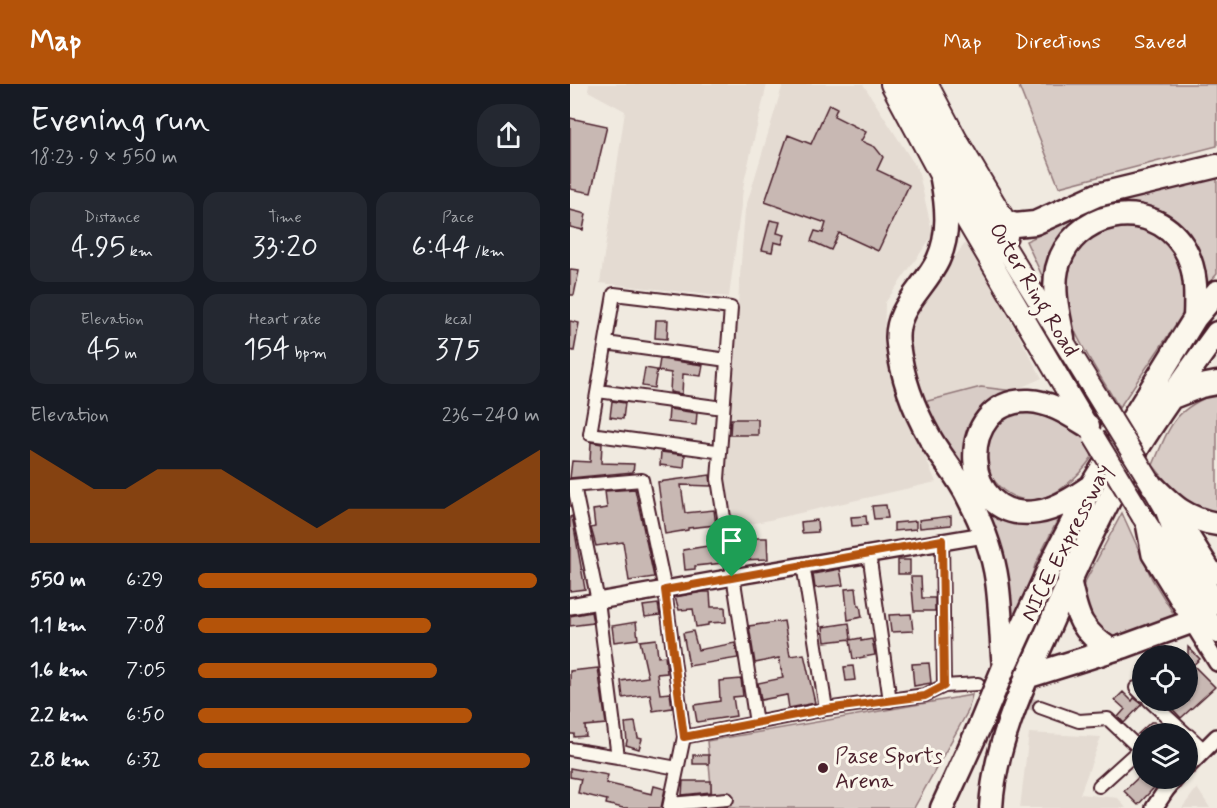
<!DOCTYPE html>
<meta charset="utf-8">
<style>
:root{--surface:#171b24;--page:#242831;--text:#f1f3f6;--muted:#9ea1a6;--accent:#b45309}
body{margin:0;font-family:Mynerve,sans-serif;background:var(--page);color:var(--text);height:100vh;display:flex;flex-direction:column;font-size:22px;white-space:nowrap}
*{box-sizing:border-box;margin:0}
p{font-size:20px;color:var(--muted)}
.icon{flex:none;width:33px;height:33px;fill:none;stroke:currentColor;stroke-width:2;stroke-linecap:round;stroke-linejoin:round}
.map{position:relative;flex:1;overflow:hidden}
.drawer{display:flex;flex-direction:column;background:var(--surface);width:570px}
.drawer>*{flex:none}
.tools{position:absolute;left:562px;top:561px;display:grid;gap:12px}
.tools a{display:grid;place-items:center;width:66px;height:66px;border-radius:50%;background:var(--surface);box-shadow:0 2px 4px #0004;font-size:30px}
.pin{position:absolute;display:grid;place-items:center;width:51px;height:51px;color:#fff;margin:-62px -26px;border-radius:50% 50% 50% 0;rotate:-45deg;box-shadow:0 0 6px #0007}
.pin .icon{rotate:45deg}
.round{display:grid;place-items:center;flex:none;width:63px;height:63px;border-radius:24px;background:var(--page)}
.headline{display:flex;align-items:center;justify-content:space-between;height:102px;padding:0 30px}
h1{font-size:33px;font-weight:600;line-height:45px}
.figures{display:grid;grid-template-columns:repeat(3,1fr);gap:9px;height:102px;padding:6px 30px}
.figures div{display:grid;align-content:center;border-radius:15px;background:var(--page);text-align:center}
.figures b{font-size:30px;font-weight:600}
.figures small{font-size:16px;font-weight:400}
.figures p{font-size:16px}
.chart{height:168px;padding:12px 30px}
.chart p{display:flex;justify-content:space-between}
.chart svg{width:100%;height:108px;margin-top:6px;fill:var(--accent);opacity:.7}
ul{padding:0 30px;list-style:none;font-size:20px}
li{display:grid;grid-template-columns:96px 72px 1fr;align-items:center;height:45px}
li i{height:15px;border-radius:8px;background:var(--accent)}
header{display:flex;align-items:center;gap:36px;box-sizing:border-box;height:84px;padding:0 30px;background:var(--accent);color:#fff}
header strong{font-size:28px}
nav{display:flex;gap:33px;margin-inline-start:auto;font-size:21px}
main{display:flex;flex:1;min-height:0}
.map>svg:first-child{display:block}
</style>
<header>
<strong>Map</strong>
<nav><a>Map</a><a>Directions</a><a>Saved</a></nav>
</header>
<main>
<section class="drawer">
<div class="headline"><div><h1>Evening run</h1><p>18:23 · 9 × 550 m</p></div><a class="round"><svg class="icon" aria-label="share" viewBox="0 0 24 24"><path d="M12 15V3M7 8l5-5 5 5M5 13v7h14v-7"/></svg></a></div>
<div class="figures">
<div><p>Distance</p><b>4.95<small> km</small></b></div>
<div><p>Time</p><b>33:20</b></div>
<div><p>Pace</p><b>6:44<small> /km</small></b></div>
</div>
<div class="figures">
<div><p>Elevation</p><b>45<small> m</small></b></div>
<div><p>Heart rate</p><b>154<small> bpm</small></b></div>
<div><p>kcal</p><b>375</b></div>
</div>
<div class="chart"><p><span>Elevation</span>236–240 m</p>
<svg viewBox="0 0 160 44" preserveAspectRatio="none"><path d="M0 44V6L10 14L20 22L30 22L40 14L50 14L60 14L70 22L80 30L90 38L100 30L110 30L120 30L130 30L140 22L150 14L160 6V44z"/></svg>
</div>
<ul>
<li><b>550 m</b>6:29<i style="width:99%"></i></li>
<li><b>1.1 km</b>7:08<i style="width:68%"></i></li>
<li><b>1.6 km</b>7:05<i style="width:70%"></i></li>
<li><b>2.2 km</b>6:50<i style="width:80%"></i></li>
<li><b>2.8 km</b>6:32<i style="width:97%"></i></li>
</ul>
</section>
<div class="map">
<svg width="647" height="724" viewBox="0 0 647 724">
<rect width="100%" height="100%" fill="#f0eae0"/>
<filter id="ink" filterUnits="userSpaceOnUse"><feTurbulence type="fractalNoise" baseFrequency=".0167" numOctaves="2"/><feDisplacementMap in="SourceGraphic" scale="12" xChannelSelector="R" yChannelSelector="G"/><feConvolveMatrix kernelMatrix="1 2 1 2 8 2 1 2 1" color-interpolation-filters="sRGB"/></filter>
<g filter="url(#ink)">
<path fill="#e4dbd2" d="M19 0H197L174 98 159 213 30 199 55 27 18 7Z
M213 0H293L348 86 363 151 315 219 314 258 342 343 366 398 164 444 155 389 175 126Z
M397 157 472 294 443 307 411 303 354 318 345 297 336 246 347 221Z
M459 649 531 653 510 710 548 714 556 724H450Z
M627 704 640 724H612Z"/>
<path fill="#d8ccc6" stroke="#917678" stroke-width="1.5" d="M448 0H647V62L489 103Z
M647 88V190L637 201 633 182 593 133 490 154 483 165 474 196 456 157 558 111Z
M546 142C599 143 626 180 612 231L549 324C533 295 512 267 500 236 496 225 496 216 496 204 497 168 514 154 546 142Z
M411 303 443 307C397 327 390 348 399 396L395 395 354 318Z
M647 309V436C616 422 604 408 583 381 600 341 604 325 647 309Z
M448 327H477L518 354 522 373C509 392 487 414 463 416 451 417 442 413 433 406 412 388 411 361 428 340 433 335 441 331 448 327Z
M416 419C447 440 452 443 489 433L465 481 450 536 442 544 433 471 426 446Z
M552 429 582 495 605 532 545 558 534 552 508 511Z
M402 611 398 627 344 724H143L137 657Z"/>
<path fill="#c8b8b3" stroke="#4a1f2b" stroke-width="1.5" d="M259 20 267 24 264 32 296 48 291 57 305 63 313 73 307 86 339 101 308 167 269 149 261 166 241 157 245 147 253 149 256 139 195 118 218 51 241 60Z
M0 34 37 42 21 109 0 105Z
M0 126 16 130 13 146 0 143Z
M200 136 210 138 207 149 215 151 212 160 204 158 202 168 192 166Z
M0 186 9 187 4 211H0Z
M86 236H98L97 255 85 254Z
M0 237 9 239 4 267 0 266Z
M90 275 133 281 131 292 113 290 112 310 100 308 101 289 88 287Z
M75 284 87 286 84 304 72 302Z
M42 317 55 319 53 335 40 333Z
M99 325 127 329 126 341 98 338Z
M161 335H188V351H160Z
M21 358 32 360 31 379 64 380 63 388 0 394 2 377 20 378Z
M91 368 115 371 114 384 90 381Z
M140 391 141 402 111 401 115 429 144 426 146 441 118 444V446L95 450 88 398Z
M65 405 84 493 59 497 53 458 26 462 21 444 25 443 23 426 37 424 35 407Z
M316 421 318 434 304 435 302 422Z
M2 432 15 505 0 507V433Z
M296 432 297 441 282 442 281 433Z
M381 432V441L350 444 349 436Z
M247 436 248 448 232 449 231 438Z
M346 437V445L324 447V439Z
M182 454H197L198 475 169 476 166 458 167 456Z
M150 460 153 479 125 482V485L115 486 113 466Z
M328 476H340V490H328Z
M270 485 273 501 245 504 243 490Z
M341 493H351L352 514H365V527H344Z
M286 504 288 521H290L292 533 278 536 275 505Z
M133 508H140L141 523H155L156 538 138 539V541L126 543 123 525 109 526 105 513Z
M88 520 90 531 75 533 73 522Z
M21 528 23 539 0 542V532Z
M341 530 343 547 321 548 319 531Z
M214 537 220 572 234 570 245 619 219 624 217 611 191 616 188 599 213 594 209 574 185 579 179 542Z
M66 538 68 555 44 558 42 542Z
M279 539 281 555 255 558 253 543Z
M123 547 128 566 165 559 168 574 119 582 113 549Z
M291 554V557L302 555 305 571 283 575 280 556Z
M86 555 88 573 95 572 97 589 87 590 90 610 100 609 102 624 83 627 80 610 53 614 51 597 78 593 70 557Z
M618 563 630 575 623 581 645 603 611 634 594 616H618Z
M359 579 361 599 344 602 342 580Z
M283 582 285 596 276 597 274 583Z
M28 584 36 640 15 642 16 652 4 653V650H0V587Z
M171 595 173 612 163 613 166 632 127 638 124 621 150 617 149 597Z
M553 608 562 617 564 614 572 620 554 639 548 633 555 625 545 616Z
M65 638 68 654 72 655 69 665 56 661 57 657 55 639Z
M581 638H585L591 645 586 650H568Z
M123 671H139V680H123Z
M0 684 38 691 36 699 82 710 84 702 95 705 91 724H53L36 720 37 716 8 709 11 695 0 693Z
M573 689V694H593L568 721 554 707Z
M113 697H141V708L112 711Z"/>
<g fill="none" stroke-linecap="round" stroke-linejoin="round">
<path stroke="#cfc1bc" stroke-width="12" stroke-dasharray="12 6" stroke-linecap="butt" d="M420 604 470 623"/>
<defs>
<path id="minor" d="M36 259 157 276
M28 307 153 324
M146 367 20 350 44 210 161 224 148 395 186 639
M0 402 72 396 95 506 114 653 256 625 355 611 374 602 372 456
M299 469 320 617
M233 480 256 625
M374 602 408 600
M566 604 573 611
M579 616 616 650
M470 623 509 637 538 635 573 668
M618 651 634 666
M0 665 48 673 28 517 4 402
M48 673 107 684
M529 702 570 665
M100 720 157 715
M99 724 114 653"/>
<path id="tertiary" d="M597 426 620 449 647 492
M574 439 580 471 647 579
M0 522 163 493 414 451
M618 682 647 653
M584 724 596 706 606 694"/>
<path id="trunk" d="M321 0 372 95 518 343
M340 0C402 115 474 224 542 336
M343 5H360L387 56 436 138 437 153
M585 407 595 424 608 459 647 520
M572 432 647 549"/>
<path id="motorway" d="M372 95C377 122 380 150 368 176 355 204 323 225 328 260 332 293 343 324 360 354 372 375 389 393 399 415 412 440 423 469 427 497 431 525 431 555 434 583
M436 138 445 141 465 139 527 111 647 82
M493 254C489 232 482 208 487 185 501 127 580 111 613 162 627 184 626 209 625 234
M600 314 631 302 647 299
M518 342C500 331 481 318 459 317 384 314 388 440 467 428 487 425 505 413 521 402
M582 401C603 422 616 435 647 440
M499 495C507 531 508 545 541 566
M436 579 484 474 521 402 625 234 647 208
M456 593 555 562 621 538
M372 724 411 639
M421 724C424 666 450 607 474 555 502 490 533 423 569 362 593 323 620 286 647 249"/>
</defs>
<use href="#minor" stroke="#4a1f2b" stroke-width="16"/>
<use href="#tertiary" stroke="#4a1f2b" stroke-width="20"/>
<use href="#trunk" stroke="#4a1f2b" stroke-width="24"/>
<use href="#motorway" stroke="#4a1f2b" stroke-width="27"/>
<use href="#minor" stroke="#fbf7ec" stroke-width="12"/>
<use href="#tertiary" stroke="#fbf7ec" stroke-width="15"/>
<use href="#trunk" stroke="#fbf7ec" stroke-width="20"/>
<use href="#motorway" stroke="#fbf7ec" stroke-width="22"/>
<defs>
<path id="trunk-bridge" d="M542 336 582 401
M524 353 572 432"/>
<path id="motorway-bridge" d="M411 639 434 583"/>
</defs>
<use href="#trunk-bridge" stroke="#4a1f2b" stroke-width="24" stroke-linecap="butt"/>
<use href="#motorway-bridge" stroke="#4a1f2b" stroke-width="27" stroke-linecap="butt"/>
<use href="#trunk-bridge" stroke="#fbf7ec" stroke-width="20"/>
<use href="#motorway-bridge" stroke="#fbf7ec" stroke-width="22"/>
</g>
</g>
<g fill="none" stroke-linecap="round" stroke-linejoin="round" filter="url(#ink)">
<defs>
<path id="route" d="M372 456 374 602 355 612 256 625 114 653 95 506Z"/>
</defs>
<use href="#route" stroke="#fff" stroke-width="12"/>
<use href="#route" stroke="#b45309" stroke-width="8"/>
</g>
<circle fill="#4a1f2b" stroke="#fbf7ec" stroke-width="2" cx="253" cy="684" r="6"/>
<g text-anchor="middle" stroke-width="6" stroke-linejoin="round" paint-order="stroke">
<g font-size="22" fill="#4a1f2b" stroke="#fbf7ec">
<text transform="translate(465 205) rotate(59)" y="8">Outer Ring Road</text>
<text transform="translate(495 458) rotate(-63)" y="8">NICE Expressway</text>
</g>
<g font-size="22" fill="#4a1f2b" stroke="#fbf7ec" text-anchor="start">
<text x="265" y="679">Pase Sports<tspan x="265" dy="25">Arena</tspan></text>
</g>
</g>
</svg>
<div class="tools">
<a><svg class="icon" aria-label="locate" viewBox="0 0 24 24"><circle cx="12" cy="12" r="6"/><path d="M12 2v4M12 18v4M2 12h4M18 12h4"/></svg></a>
<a><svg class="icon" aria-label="layers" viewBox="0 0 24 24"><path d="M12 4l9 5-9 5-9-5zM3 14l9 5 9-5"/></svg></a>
</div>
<div class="pin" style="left:162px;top:493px;background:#1e9e55"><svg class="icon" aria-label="arrive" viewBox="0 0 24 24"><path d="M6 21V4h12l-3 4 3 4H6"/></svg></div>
</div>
</main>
